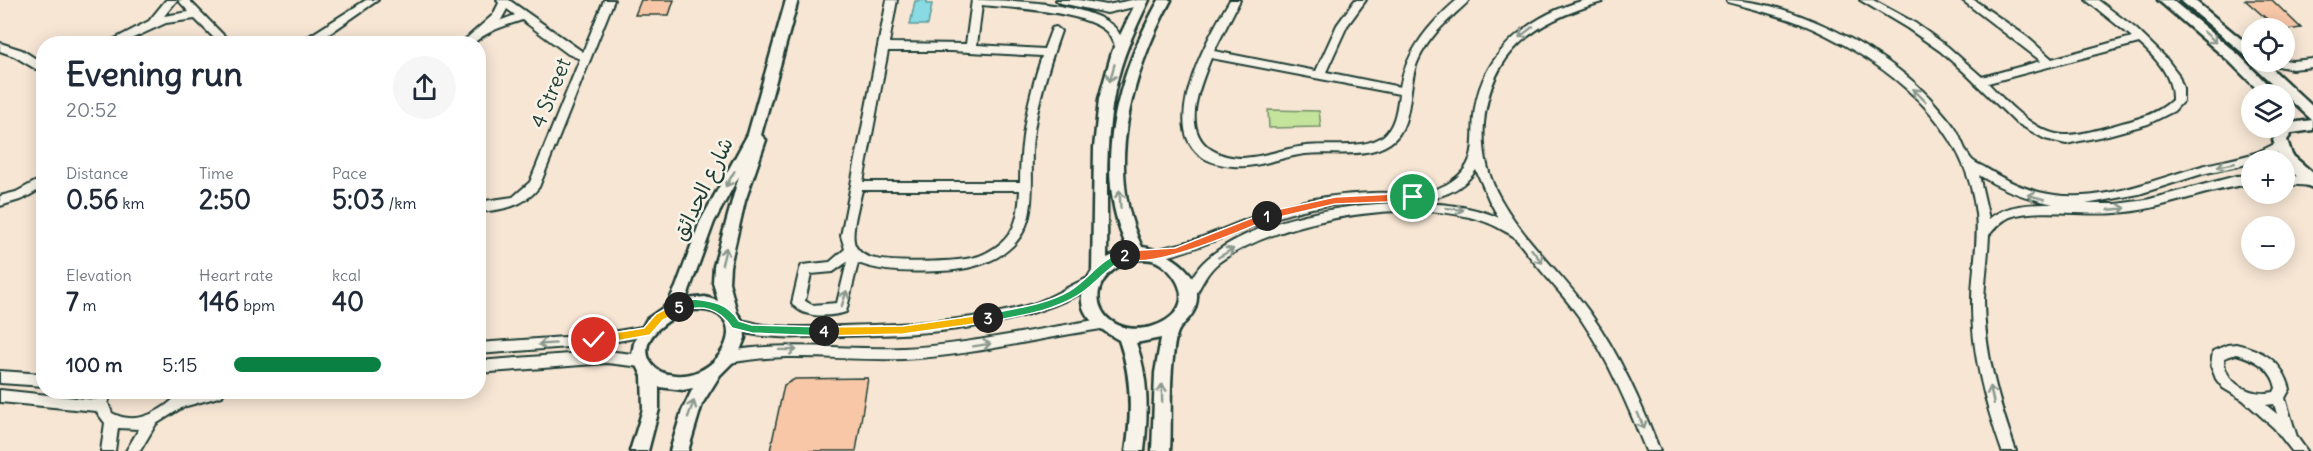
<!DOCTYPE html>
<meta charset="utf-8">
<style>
:root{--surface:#fff;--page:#f6f6f7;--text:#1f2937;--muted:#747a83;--accent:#0b8043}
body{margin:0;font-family:Delius,"Playpen Sans Arabic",sans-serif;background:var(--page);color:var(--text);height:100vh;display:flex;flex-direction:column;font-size:22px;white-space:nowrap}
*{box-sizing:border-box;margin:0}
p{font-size:20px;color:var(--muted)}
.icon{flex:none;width:33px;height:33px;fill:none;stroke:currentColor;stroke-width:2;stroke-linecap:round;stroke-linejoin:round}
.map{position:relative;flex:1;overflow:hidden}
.side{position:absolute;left:36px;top:36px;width:450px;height:363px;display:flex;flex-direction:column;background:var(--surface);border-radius:24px;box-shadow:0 3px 15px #0003}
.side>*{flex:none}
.fabs{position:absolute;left:2241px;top:18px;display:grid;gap:12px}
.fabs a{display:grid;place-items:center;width:54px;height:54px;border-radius:50%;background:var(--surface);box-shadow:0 3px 15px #0003;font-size:30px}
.pin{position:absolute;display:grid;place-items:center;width:51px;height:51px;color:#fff;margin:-26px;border:3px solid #fff;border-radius:50%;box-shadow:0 2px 6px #0007}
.km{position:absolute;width:30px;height:30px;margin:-15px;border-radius:50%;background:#222;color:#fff;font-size:16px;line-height:30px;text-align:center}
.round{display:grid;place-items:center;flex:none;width:63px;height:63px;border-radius:32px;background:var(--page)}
.head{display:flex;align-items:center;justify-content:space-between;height:102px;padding:0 30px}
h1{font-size:33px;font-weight:800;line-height:45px}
.stats{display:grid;grid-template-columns:repeat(3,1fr);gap:9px;height:102px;padding:6px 30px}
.stats div{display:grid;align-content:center}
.stats b{font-size:26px;font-weight:800}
.stats small{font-size:16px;font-weight:400}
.stats p{font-size:16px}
ul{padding:0 30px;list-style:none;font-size:20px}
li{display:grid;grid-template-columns:96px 72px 1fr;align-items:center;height:45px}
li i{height:15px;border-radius:8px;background:var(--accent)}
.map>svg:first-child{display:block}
</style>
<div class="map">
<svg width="2313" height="451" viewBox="0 0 2313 451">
<rect width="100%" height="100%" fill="#f7e6d4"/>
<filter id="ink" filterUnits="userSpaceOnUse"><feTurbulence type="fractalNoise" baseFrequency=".0167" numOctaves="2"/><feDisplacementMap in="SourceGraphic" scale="12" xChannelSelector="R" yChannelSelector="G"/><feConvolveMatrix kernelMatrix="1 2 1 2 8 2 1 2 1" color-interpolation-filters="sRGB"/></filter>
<g filter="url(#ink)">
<path fill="#c4e39b" stroke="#729068" stroke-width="1.5" d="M1268 110 1319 111 1321 127 1269 128Z"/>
<path fill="#89dae2" stroke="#5f9b9c" stroke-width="1.5" d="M927 0V4H932L928 25H910L915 1Z"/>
<path fill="#f7c7a7" stroke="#1f3d34" stroke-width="1.5" d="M641 0H674L669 15H635Z
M2245 0H2272L2301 28 2287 30 2275 26Z
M868 378 856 451H770L784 385 795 379Z"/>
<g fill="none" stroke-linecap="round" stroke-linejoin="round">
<defs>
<path id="minor" d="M166 0H177L164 16 189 12 178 0H189L232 44H220L195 19 166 23 120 44H105L149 21Z
M366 0H378L319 41 311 44H294L311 35Z
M497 0H509L583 52 604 0H614L539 187C524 207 502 210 478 212V202L513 197 530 182 580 59 568 54 522 20C502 27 489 30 472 44H460L493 15 499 3ZM507 9 515 15 499 21 501 20Z
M887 0H897L889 43 966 44 972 0C1008 0 1085 2 1113 26 1119 31 1122 39 1125 46L1120 50 1116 49C1113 43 1111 37 1107 32 1085 11 1012 8 982 5L977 45 1044 49 1052 28 1056 27 1061 31C1049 65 1038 101 1033 137 1030 162 1034 186 1030 211 1023 255 980 270 940 271 914 272 883 273 858 263L846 312C830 317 802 319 792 303L800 269 802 265 830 262 845 249 841 236ZM888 51H951L1042 56C1028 97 1020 139 1020 182H863ZM862 190H1020C1019 207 1018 225 1006 238 999 246 989 252 979 256 960 263 886 264 869 257 863 255 858 251 855 245 850 233 859 204 862 190ZM847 262 837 303 812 305 805 301 811 274 833 272Z
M1056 0H1079L1107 5 1132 0 1148 1 1143 5 1107 13 1061 3Z
M1230 0H1240L1214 51 1316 71 1337 25 1355 0H1366L1347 26 1326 72 1400 87C1407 50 1430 23 1457 0H1469C1465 6 1458 10 1453 16 1438 29 1425 44 1417 63 1407 87 1414 127 1390 143 1367 159 1332 151 1305 154 1281 157 1258 168 1233 166 1140 159 1204 43 1230 0ZM1211 58 1399 94C1397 108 1395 127 1383 136 1365 150 1328 143 1306 146 1285 148 1265 157 1243 158 1232 158 1222 156 1212 150 1180 130 1200 86 1211 58Z
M1585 0H1603L1602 2C1536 21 1491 50 1484 123 1482 150 1487 175 1500 198 1524 241 1562 273 1590 313 1620 355 1641 403 1660 451H1646C1628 406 1609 361 1582 321 1569 302 1553 285 1539 268 1530 258 1522 245 1513 236 1509 233 1502 230 1497 227 1429 192 1278 218 1218 263 1206 273 1200 287 1193 301L1189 302 1185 301 1183 297C1189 283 1195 269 1207 259 1264 207 1430 186 1499 218L1489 200 1476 170C1453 204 1413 201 1376 202 1354 202 1333 204 1312 208 1257 219 1208 248 1154 260L1150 258 1148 255 1150 252C1164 247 1179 245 1194 240 1226 229 1258 213 1292 204 1318 197 1345 194 1372 193 1398 192 1430 197 1452 181 1481 161 1470 137 1475 108 1484 51 1532 14 1585 0Z
M1727 0C1791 0 1885 50 1928 96 1937 106 1947 117 1955 128 1961 137 1964 151 1972 160 1975 163 1980 165 1984 167 2006 181 2029 192 2055 195 2105 202 2155 179 2202 166 2219 161 2238 159 2255 153 2264 150 2271 145 2280 142L2286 146C2278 155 2263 160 2252 160V163L2202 174 2139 194 2086 204H2116L2146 200 2236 176 2252 175V184C2205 189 2163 210 2116 213 2085 216 2038 207 2010 217 2001 221 1995 228 1989 235 1988 257 1985 279 1984 300 1984 352 1999 403 2016 451H2002C1985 403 1971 352 1972 300 1972 271 1979 242 1976 214 1967 124 1887 63 1811 28 1784 16 1756 10 1728 2ZM1979 175C2002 190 2026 198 2053 204 2031 204 2006 204 1989 219Z
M1860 0H1873L1915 23 1947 46 1982 77 2041 61 1962 0H1974L2027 37 2052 59 2132 37 2086 0H2098L2135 28 2165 57 2178 74 2183 88V101L2174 111 2148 124 2108 135 2066 144 2045 139 2015 122 1963 71 1940 51 1907 28ZM2139 43C2156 58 2173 76 2172 100 2159 113 2139 119 2122 123 2105 128 2085 134 2068 135 2038 137 2007 103 1988 83Z
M0 43 22 50 44 64V74L14 56 0 51Z
M2313 59V67L2292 69 2274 65 2273 62H2284V60L2292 61Z
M2284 175 2313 178V186L2284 184Z
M44 177V187L23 199 0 206V196L16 192Z
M1091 277 1095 278 1097 282 1095 286C1015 331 931 334 841 336 805 337 766 341 731 329L730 325 731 321C741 318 753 323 763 325 799 329 837 326 873 325 927 323 981 319 1033 304 1054 297 1071 284 1091 277Z
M1101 319 1106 320 1107 324 1106 328 1101 329C1035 339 969 356 903 359 845 361 788 351 730 363L725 361 724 357 725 353 730 351C788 341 845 350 903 348 969 345 1035 329 1101 319Z
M647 326 652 327 653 331 652 335 647 336 594 345 478 354V343L594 335Z
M2236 344C2262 350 2283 361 2290 389L2285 398 2297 437 2307 451H2292L2274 428 2243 400 2223 388 2216 379 2211 366 2213 351 2227 345ZM2236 354C2255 359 2272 368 2276 388L2274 392C2251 397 2223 383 2224 358ZM2274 404 2277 414 2266 405Z
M607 351 641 355 646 357 648 361 646 365 641 367 607 363 478 373V361Z
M0 371 44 374V386L0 383Z
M0 390 96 400 99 392H111L108 403 112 413C137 427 164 410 181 392H224L222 396 183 407 156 424 140 451H126L139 429 118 428 115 451H101L105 423 96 411 0 402Z"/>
<path id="tertiary" d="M786 0H798L761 135 766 140 745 201 730 266 729 282 737 313 744 323 745 338 737 358 720 375 702 404 688 451H670L682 411 693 388 683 390 659 387V409L648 451H630L643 409 642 376 632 355 634 343 647 319 667 305 676 287 700 222 748 134ZM739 176 714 266 713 282 718 301 705 297 686 299 714 222ZM693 310C756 306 724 380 675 375 665 374 657 372 651 363 635 337 673 315 693 310Z
M1137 0H1149C1137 25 1125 50 1118 77 1103 135 1108 198 1107 258L1128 249C1090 170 1118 73 1159 0H1171C1132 72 1104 169 1142 247 1171 251 1206 275 1195 308 1192 316 1186 321 1181 327 1175 333 1174 349 1173 358 1169 389 1172 420 1170 451H1152L1155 373 1161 338 1136 343C1149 378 1148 414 1144 451H1126C1132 413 1132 377 1119 340 1088 322 1069 307 1092 271L1094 148 1099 99 1112 52ZM1136 259C1142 259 1150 259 1155 261 1172 268 1189 292 1177 310 1172 318 1161 324 1151 327 1097 340 1073 278 1136 259Z
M2158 0H2172L2239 55 2277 94H2262L2229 61Z
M2180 0H2194L2252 48V62H2265L2313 107V130L2292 133 2287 140 2292 155 2313 173V188L2308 186 2284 165V160H2280L2273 140 2281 128H2284V124L2312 120 2252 65 2251 60Z"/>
</defs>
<use href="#minor" stroke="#1f3d34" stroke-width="4"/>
<use href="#tertiary" stroke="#1f3d34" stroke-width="5"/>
<use href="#minor" fill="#f7f3e8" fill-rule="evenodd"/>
<use href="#tertiary" fill="#f7f3e8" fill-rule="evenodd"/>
</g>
<defs><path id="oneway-shaft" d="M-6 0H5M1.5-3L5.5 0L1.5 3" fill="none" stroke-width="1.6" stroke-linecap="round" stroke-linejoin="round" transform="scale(1.5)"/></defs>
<g stroke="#8b988e">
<use href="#oneway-shaft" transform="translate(1526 32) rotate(142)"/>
<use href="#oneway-shaft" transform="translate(2210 37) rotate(41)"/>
<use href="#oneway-shaft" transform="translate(1112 73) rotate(106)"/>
<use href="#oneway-shaft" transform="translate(1919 95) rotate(-135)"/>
<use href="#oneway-shaft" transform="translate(2226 165) rotate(169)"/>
<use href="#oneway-shaft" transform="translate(730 179) rotate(120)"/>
<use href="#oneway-shaft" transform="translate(2036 197) rotate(-165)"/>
<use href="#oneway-shaft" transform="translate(1120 199) rotate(-93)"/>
<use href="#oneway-shaft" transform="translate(1455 209) rotate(7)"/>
<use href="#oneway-shaft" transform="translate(2117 209) rotate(-6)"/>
<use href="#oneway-shaft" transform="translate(1226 253) rotate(-30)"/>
<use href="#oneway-shaft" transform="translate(724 256) rotate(-76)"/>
<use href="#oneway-shaft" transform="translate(1537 256) rotate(52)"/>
<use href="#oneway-shaft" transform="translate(844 299) rotate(-72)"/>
<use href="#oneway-shaft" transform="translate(547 344) rotate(176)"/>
<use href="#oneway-shaft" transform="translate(982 345) rotate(-9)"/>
<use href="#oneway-shaft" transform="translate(788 350) rotate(1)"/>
<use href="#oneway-shaft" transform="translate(1162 393) rotate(-91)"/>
<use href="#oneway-shaft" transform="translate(1992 395) rotate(-102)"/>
<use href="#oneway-shaft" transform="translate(691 409) rotate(-70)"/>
<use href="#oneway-shaft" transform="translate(1641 421) rotate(68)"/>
</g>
</g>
<path fill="#f0652b" stroke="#fff" stroke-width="1.5" d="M1413 193 1418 197 1413 201 1335 204 1267 220 1262 216 1267 212 1335 197Z"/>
<path fill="#f0652b" stroke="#fff" stroke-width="1.5" d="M1267 212 1272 216 1270 219C1245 229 1139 277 1120 255L1125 251 1175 248Z"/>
<path fill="#22a559" stroke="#fff" stroke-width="1.5" d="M1125 251 1128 252V258C1106 267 1097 284 1077 296 1051 312 1017 316 988 322L983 318 988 314C1014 308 1045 305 1069 291 1092 277 1096 261 1125 251Z"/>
<path fill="#f5b400" stroke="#fff" stroke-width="1.5" d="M988 314 993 318 988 322 903 334 824 336 819 331 824 327 903 326Z"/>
<path fill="#22a559" stroke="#fff" stroke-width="1.5" d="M694 299C714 301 728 304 739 321L752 325 824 327 829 331 824 336 752 333 732 328C719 307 702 305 679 311L674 307 676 304Z"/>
<path fill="#f5b400" stroke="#fff" stroke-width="1.5" d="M679 302 685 307 683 310 663 320 650 335 594 345 589 340 594 336 644 328 656 314Z"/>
<g text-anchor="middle" stroke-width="5" stroke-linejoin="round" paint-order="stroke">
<g font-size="21" fill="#1f3d34" stroke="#f7f3e8">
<text transform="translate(551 93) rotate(-68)" y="7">4 Street</text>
<text transform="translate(703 189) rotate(-64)" y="7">شارع الحدائق</text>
</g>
</g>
</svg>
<div class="fabs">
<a><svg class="icon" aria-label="locate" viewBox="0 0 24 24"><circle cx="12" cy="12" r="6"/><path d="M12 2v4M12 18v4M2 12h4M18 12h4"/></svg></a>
<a><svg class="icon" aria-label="layers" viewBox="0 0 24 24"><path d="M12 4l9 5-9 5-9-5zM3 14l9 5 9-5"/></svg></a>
<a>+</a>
<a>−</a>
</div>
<div class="pin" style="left:1413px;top:197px;background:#1e9e55"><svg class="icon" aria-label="arrive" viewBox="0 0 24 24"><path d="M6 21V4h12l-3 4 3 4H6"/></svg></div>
<div class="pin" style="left:594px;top:340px;background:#d93025"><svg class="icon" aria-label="check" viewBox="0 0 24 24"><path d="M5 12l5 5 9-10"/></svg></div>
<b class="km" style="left:1267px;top:216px">1</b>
<b class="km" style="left:1125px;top:255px">2</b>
<b class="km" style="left:988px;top:318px">3</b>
<b class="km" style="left:824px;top:331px">4</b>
<b class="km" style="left:679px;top:307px">5</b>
<section class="side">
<div class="head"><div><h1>Evening run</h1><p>20:52</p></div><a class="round"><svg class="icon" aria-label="share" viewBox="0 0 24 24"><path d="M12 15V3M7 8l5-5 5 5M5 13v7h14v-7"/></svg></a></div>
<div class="stats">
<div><p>Distance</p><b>0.56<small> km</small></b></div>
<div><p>Time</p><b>2:50</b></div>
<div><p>Pace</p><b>5:03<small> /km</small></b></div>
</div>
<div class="stats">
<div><p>Elevation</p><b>7<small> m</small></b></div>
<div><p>Heart rate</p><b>146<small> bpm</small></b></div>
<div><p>kcal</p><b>40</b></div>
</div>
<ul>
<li><b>100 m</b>5:15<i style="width:66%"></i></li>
</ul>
</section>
</div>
